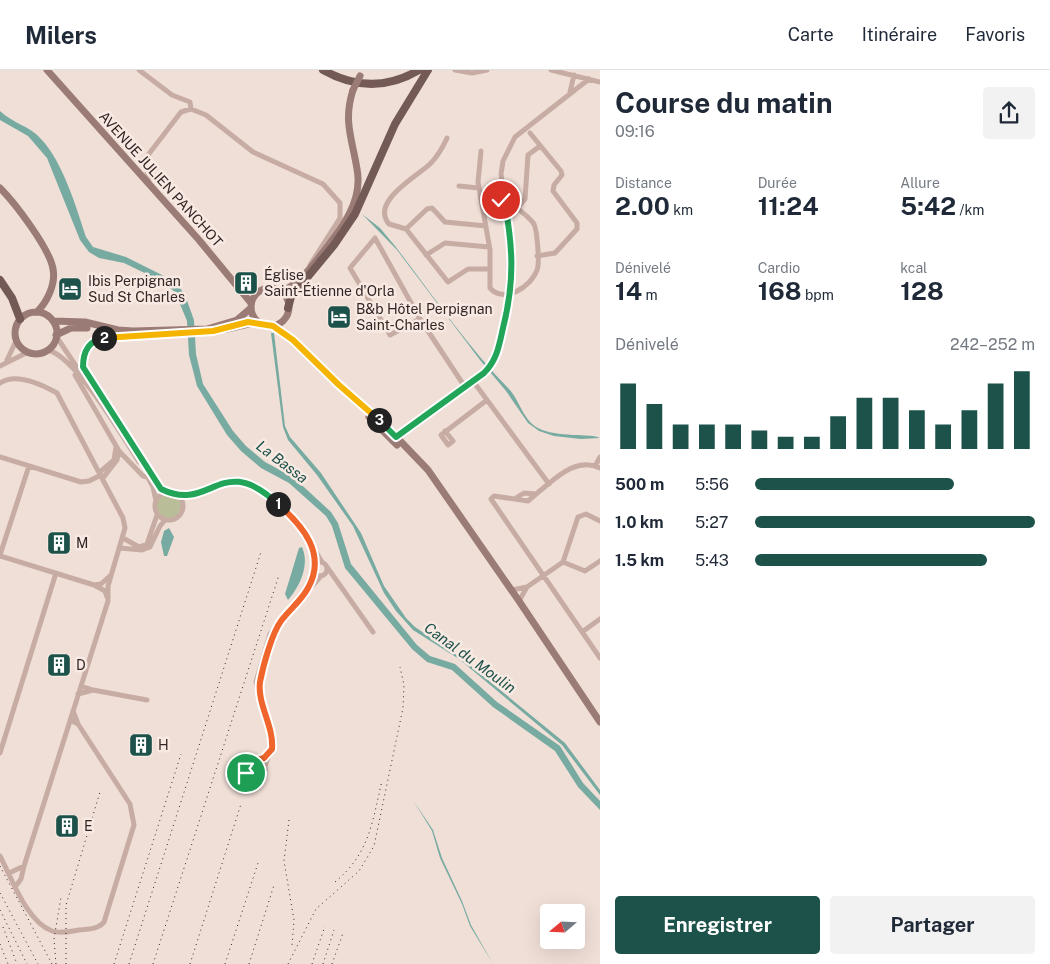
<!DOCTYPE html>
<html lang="fr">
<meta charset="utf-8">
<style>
:root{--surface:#fff;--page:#f2f2f3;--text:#1f2937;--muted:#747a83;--line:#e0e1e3;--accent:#1d524a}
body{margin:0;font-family:"Public Sans",sans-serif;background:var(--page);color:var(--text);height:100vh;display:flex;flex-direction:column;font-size:19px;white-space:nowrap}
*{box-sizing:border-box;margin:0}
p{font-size:16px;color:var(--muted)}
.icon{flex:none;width:28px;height:28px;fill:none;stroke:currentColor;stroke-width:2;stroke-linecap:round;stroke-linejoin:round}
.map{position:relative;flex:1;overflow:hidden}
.side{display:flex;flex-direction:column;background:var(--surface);width:450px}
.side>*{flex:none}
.needle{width:32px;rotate:251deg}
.controls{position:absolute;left:540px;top:834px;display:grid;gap:10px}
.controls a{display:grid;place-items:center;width:45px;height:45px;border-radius:5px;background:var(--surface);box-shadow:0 5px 20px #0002;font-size:25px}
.pin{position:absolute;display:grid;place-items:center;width:42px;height:42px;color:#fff;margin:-21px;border:2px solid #fff;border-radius:50%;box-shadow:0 1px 5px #0007}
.km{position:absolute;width:25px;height:25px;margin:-12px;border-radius:50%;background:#222;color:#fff;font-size:14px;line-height:25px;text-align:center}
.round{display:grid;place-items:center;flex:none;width:52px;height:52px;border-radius:5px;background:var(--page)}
.summary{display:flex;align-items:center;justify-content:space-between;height:85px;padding:0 15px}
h1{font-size:28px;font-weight:700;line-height:38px}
.stats{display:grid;grid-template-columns:repeat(3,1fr);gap:8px;height:85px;padding:5px 15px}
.stats div{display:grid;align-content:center}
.stats b{font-size:25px;font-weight:700}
.stats small{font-size:14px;font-weight:400}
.stats p{font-size:14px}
.chart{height:140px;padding:10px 15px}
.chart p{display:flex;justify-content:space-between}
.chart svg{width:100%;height:90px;margin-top:5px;stroke:var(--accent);stroke-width:6}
.cta{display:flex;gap:10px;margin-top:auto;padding:10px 15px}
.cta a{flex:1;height:58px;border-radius:5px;background:var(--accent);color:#fff;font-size:20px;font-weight:700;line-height:58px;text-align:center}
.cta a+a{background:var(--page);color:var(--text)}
ul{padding:0 15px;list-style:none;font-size:16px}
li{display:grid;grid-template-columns:80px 60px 1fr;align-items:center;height:38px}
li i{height:12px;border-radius:6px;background:var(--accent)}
header{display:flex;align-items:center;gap:30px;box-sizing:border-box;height:70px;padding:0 25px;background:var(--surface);border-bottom:1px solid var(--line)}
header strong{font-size:24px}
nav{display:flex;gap:28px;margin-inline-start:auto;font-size:18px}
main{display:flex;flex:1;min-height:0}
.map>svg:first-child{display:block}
</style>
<header>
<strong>Milers</strong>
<nav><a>Carte</a><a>Itinéraire</a><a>Favoris</a></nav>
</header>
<main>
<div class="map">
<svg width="600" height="894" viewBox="0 0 600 894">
<rect width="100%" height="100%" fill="#f0dfd7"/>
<path fill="#b9be98" d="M157 436a12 12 0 1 1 24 0a12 12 0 1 1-24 0Z"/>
<path fill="#77aba2" d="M0 41C12 53 30 56 41 69 63 92 76 137 86 167L93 177 126 187 164 206 180 218 185 225 194 250 196 284 203 314 233 361 246 376 265 392 293 407 331 442 338 453 351 494 417 575 430 586 455 594 497 632 560 676 583 713 600 731V740L578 717 555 681 493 637 452 600 427 592 412 579 345 498 332 456 326 446 289 413 261 398 241 381 227 365 197 316 189 285 187 251 175 222 161 211 124 193 99 188 89 182 80 170 47 88 28 66 0 50Z
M362 144 380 158 395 176C432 224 467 276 509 319 520 331 523 350 538 358 556 368 592 363 600 368L581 369 554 366 539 361 528 353 506 321 480 290 397 180Z
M271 263H274L285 356 290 367 321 403 361 463 384 516 406 548 415 557 461 588 565 673 600 720V725L562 675 459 589 413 560 396 541 384 523 353 456 317 405 288 370 283 357Z
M169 458 174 467 167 486H164L161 472 164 461Z
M302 477C310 495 300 516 288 530L285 524 299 478Z
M413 730 433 760 442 788 462 831 471 855 493 894 470 856 462 834 440 788 432 761Z"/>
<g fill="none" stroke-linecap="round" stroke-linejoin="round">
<path stroke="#c7aca4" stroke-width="5" d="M139 0 172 25 190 32 191 39
M455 0 472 3 487 0
M551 0 600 12
M570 22 574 5
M530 63 561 101 562 105 554 115 553 121 577 153V159L555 183 537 186
M481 81 478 112 490 180V218C504 234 531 217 537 200 540 194 537 160 534 154 530 148 523 143 517 138L507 147
M149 113 145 89 181 42 191 39 206 45 253 82 323 114 340 133V148L310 195
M459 116 479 118
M482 134 504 129
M517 138 525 129 528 85 540 76
M406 159 389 154C370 132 416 107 430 94 438 86 443 77 447 68
M406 159 448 212 468 199H490
M406 159 427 139 432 138 445 152 486 156
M426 185 445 173 489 177
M420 249 390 265 350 198 375 168 420 249 465 317
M56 266 78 299 121 356 156 413 168 422
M48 280C76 287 123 367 139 392
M7 290 16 271
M0 296 28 282
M75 305 119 381 143 406 149 408
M89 309C84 302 82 296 83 287 88 262 121 266 140 265
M473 311 549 414
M0 313C16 302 41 314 57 323L123 448 125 458 108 516V531L24 796
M445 361 453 371 448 375 441 365 487 330
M394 369 493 294 509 236 513 200 512 178 501 104 503 91 515 67 589 9
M0 387 81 412 89 411 101 405
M595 396 600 387
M100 402 114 390 116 377
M147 406 153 417 156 431
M103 408 117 390 119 381
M155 436a14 14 0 1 1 28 0a14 14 0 1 1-28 0Z
M536 424C554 410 575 386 600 398
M178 425C195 429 209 416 225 412 253 405 291 440 305 462 311 471 315 482 322 492
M516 428 524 423 536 424 528 431 494 426 491 429 600 588
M123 468 139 477 147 474 157 445
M120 478 142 480 150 477 160 456 165 450
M0 485 29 396
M0 486 94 515
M563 492 585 501 600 491
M313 499a7 7 0 1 1 14 0a7 7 0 1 1-14 0Z
M327 497 373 562
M512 520 527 517 563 492 578 447 586 444 600 451
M107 527 105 521 94 515 101 514 111 505
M519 531 527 517
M582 562 600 549
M93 620 147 630
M261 622V610L279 554
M78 624 93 620 81 616
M263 636C270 661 276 671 265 696
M263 637 256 612 270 564 321 506
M70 650 78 654 73 641
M0 683 56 503
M245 699a10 10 0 1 1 20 0a10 10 0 1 1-20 0Z
M0 786C12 809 27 852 52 861 60 864 72 861 79 860 88 859 99 859 104 852L134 755 130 734 78 654
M9 803 24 796 21 809 15 817"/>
<path stroke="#9a7b75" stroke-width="7" d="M47 0 199 170 251 233
M0 118C15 133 50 179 53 199 56 214 47 232 37 242
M251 237a19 19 0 1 1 38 0a19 19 0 1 1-38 0Z
M280 221C295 218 307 202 317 190 337 164 364 134 357 99 352 68 343 51 353 20
M15 263a21 21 0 1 1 42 0a21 21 0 1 1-42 0Z
M53 251 85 252 118 260 133 261 207 259 237 250 251 238
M273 256 293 270 341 317
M227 259 258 252
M56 265 71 258H87
M339 315 383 353 428 400 519 531 600 652
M369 347 397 375"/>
<path stroke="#745a56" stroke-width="8" d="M323 0C355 18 387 19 419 0
M0 210 12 228 20 249
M288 238 291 227 334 175 355 144 395 54 428 0"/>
<path stroke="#322625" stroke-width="1" stroke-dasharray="1 4" stroke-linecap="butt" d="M289 750 284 791 294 850 292 876
M0 796 52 894
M335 812C370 783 372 752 382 711
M0 823 38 894
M0 840 27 894
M3 857 17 894
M0 874 8 894
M56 894 54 869 61 827
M66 894V835L100 722
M114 894 181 684
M129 894 261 482
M153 894 279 505
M190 894 241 734
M225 894 259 790
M249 894 274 815
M288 894 316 839 359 801 374 776 403 638 404 615 400 597
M312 894 325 856
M323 894 334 860
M332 894 343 863"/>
<path stroke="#9a7b75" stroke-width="7" d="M353 20 360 6"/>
</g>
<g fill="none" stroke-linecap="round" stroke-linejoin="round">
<defs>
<path id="split-1" d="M246 703 248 692 264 688 272 679C274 656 257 634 260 612 263 596 272 563 281 551 290 539 301 531 308 518 327 484 303 456 278 434"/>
<path id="split-2" d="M104 268C88 271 83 282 83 297L161 419C212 444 220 380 278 434"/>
<path id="split-3" d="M104 268 213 261 248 252 273 256 293 270 339 315 379 350"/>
<path id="split-4" d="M379 350 396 367 484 303C497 290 499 276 503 258 515 211 513 176 504 129L501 130"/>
</defs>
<use href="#split-1" stroke="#fff" stroke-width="10"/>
<use href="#split-2" stroke="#fff" stroke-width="10"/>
<use href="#split-3" stroke="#fff" stroke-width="10"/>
<use href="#split-4" stroke="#fff" stroke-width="10"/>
<use href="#split-1" stroke="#f0652b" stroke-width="6"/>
<use href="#split-2" stroke="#22a559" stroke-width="6"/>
<use href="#split-3" stroke="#f5b400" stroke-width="6"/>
<use href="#split-4" stroke="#22a559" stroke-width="6"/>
</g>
<defs>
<symbol id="building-square" viewBox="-11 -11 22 22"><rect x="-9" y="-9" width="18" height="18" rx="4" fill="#1d524a" stroke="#f8eae3"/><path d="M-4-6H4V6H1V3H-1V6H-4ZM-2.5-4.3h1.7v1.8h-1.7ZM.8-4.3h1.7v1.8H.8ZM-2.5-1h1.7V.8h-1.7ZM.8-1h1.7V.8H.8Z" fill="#fff"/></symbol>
<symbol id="hotel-square" viewBox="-11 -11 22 22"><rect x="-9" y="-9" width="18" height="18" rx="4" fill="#1d524a" stroke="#f8eae3"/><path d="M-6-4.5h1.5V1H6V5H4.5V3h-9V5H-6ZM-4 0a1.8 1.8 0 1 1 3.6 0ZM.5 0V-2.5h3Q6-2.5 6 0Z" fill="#fff"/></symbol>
</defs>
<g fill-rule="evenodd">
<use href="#building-square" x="232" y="199" width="28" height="28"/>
<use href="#hotel-square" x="56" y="205" width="28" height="28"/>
<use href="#hotel-square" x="325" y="233" width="28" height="28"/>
<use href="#building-square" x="45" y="459" width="28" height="28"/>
<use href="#building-square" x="45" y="581" width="28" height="28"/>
<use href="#building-square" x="127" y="661" width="28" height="28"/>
<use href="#building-square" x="53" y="742" width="28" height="28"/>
</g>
<g text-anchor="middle" stroke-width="5" stroke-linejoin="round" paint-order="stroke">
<g font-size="14" fill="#322625" stroke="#f8eae3">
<text transform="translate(161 109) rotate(48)" y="5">AVENUE JULIEN PANCHOT</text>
</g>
<g font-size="14" fill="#322625" stroke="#f8eae3" text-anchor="start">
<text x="264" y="210">Église<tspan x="264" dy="16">Saint-Étienne d'Orla</tspan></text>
<text x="88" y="216">Ibis Perpignan<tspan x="88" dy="16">Sud St Charles</tspan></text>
<text x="356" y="244">B&amp;b Hôtel Perpignan<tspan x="356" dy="16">Saint-Charles</tspan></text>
<text x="76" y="478">M</text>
<text x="76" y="600">D</text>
<text x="158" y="680">H</text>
<text x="84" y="761">E</text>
</g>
<g font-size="15" font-style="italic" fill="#1d524a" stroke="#f8eae3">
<text transform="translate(282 392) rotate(37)" y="5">La Bassa</text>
<text transform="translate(470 588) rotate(36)" y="5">Canal du Moulin</text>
</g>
</g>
</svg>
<div class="controls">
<a><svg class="needle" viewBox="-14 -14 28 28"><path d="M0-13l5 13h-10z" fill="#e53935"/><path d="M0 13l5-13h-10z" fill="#747a83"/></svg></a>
</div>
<div class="pin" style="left:246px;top:703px;background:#1e9e55"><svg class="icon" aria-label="arrive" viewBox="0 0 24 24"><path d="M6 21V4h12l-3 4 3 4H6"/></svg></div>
<div class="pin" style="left:501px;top:130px;background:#d93025"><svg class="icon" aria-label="check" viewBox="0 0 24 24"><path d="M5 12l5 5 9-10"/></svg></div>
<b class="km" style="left:278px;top:434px">1</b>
<b class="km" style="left:104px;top:268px">2</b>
<b class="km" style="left:379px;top:350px">3</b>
</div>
<section class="side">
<div class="summary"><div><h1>Course du matin</h1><p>09:16</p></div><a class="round"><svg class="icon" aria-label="share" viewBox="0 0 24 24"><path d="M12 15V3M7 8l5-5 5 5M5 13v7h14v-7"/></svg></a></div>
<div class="stats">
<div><p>Distance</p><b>2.00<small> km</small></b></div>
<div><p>Durée</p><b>11:24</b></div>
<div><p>Allure</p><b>5:42<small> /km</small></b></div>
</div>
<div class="stats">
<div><p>Dénivelé</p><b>14<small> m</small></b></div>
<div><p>Cardio</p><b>168<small> bpm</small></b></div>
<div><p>kcal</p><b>128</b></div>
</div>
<div class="chart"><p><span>Dénivelé</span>242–252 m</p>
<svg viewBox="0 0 160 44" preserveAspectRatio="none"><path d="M5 44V12M15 44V22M25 44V32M35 44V32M45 44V32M55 44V35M65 44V38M75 44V38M85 44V28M95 44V19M105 44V19M115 44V25M125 44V32M135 44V25M145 44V12M155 44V6"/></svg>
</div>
<ul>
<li><b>500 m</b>5:56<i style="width:71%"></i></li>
<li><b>1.0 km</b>5:27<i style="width:100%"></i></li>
<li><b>1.5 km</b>5:43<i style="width:83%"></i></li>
</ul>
<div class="cta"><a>Enregistrer</a><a>Partager</a></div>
</section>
</main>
